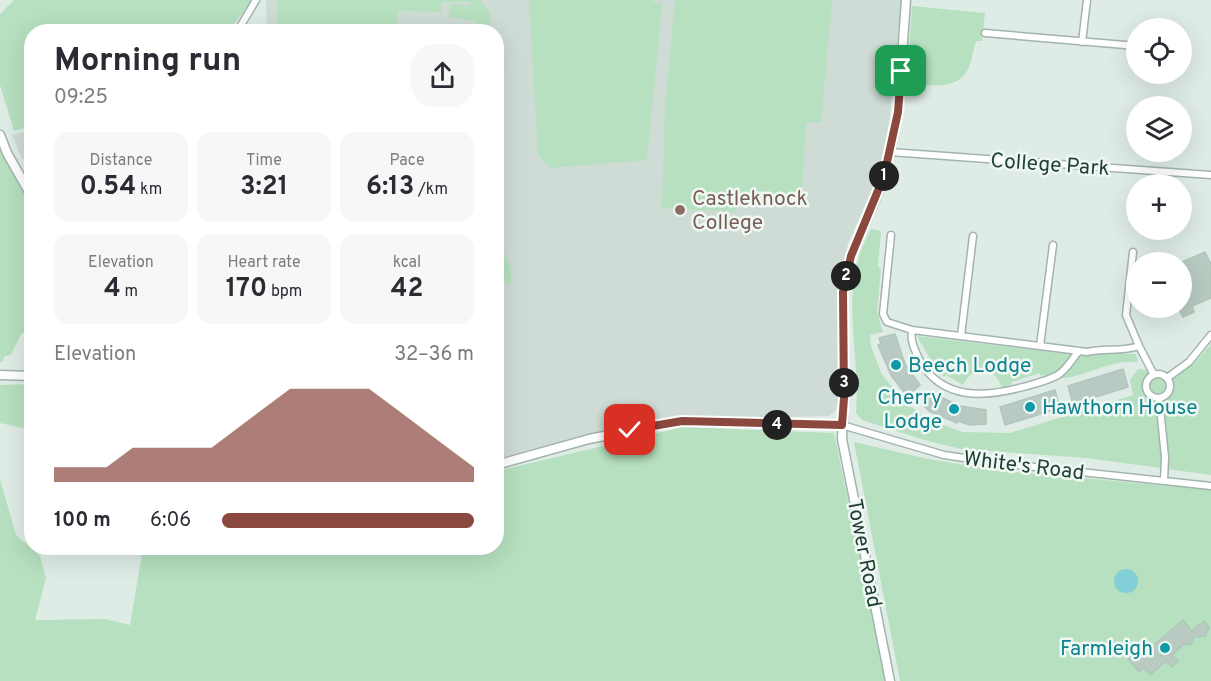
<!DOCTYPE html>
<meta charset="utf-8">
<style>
:root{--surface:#fff;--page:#f7f7f7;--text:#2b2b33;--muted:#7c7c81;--accent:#8a483e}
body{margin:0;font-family:Overpass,sans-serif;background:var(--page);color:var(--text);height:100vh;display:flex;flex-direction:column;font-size:22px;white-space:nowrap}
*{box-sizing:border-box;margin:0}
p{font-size:20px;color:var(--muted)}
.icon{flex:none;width:33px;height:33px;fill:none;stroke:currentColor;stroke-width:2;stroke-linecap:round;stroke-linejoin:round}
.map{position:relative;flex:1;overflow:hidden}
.side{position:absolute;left:24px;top:24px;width:480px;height:531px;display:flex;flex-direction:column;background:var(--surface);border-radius:24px;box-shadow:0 6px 24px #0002}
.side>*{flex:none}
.fabs{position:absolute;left:1126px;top:18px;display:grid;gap:12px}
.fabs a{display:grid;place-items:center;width:66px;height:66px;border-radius:50%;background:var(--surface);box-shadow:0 6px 24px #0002;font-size:30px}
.pin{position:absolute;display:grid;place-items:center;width:51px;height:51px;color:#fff;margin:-26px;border-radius:12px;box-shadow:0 3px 9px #0006}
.km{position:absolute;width:30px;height:30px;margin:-15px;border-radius:50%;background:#222;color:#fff;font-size:16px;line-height:30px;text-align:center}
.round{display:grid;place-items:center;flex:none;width:63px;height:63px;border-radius:24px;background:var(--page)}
.headline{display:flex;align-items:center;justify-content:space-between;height:102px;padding:0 30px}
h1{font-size:33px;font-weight:700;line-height:45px}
.stats{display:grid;grid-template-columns:repeat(3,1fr);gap:9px;height:102px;padding:6px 30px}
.stats div{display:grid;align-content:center;border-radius:15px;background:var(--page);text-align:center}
.stats b{font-size:26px;font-weight:700}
.stats small{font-size:16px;font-weight:400}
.stats p{font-size:16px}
.chart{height:168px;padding:12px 30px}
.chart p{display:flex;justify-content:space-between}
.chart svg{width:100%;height:108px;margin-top:6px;fill:var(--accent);opacity:.7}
ul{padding:0 30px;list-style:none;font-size:20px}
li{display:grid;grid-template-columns:96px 72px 1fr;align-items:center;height:45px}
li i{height:15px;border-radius:8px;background:var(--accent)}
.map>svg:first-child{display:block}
</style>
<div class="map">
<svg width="1211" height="681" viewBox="0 0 1211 681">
<rect width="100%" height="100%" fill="#dfece6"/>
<path fill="#cedcd5" d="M266 0H901L889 124 878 177 848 243 840 282 839 399 836 410 829 416 680 419 579 436 497 459 496 32 267 31Z
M31 130V160L22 159 12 135Z"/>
<path fill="#b6e0bf" d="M14 0H252L229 31 32 32 31 126 14 131 0 85V14Z
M278 0H480L490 12V31H474L477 26 475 21 449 17 450 5 459 4 467 6 473 2H442L441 12 397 11V31H277Z
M529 0H649L662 4 647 160 551 168 538 155Z
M675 0H832L821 122H806L802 193 737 196 736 212 662 208 665 109Z
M912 6 985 13 982 41H976C973 50 972 61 968 69 957 92 927 85 907 83Z
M0 147 32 203 31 271 29 290 31 307 27 330 21 334 11 355 5 356 2 362H0Z
M871 229 881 231 878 266 881 269 877 312 883 332 870 335 871 346 882 375 906 403 926 418 962 432 1010 433 1133 395 1130 380 1138 369 1166 372 1194 364 1211 344V475L1087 458 961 449 928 441 862 420 856 413C861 349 837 289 871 229Z
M497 238 511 269V285L497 276Z
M917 336 1068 354H1136L1138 362C1111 359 1090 375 1064 378 1056 379 1050 374 1041 376L1040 373 1012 382V384L1002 388C993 364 975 364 963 385L946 375 944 377 931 366 933 364Z
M31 384V430L0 423V385Z
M683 427 834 433 886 681H0V479L16 535 40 556 46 578 35 620 105 619 130 625 143 548H496L497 471Z
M854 442 928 459 996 470 1211 490V681H900Z"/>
<path fill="#82cfd7" d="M1114 581a12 12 0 1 1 24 0a12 12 0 1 1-24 0Z"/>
<path fill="#b8cac1" stroke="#b1c6bc" stroke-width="1.5" d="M1205 252 1211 264V298L1192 306 1194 312 1183 317 1179 309 1162 317 1159 311 1151 315 1148 308H1182L1184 286 1182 262Z
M895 334 905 364 920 385 910 395 906 390 904 392 891 375 878 345 881 344 879 338Z
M1123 369 1128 387 1073 404 1068 386Z
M1055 390 1060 408 1005 425 1000 407Z
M932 393 960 406 986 410V424L969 425 958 421 957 423 929 411 924 406Z
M1183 620 1192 631 1204 621 1209 627 1205 636 1194 637 1191 644 1183 645 1172 655 1178 661 1172 667 1166 661 1150 675 1144 668 1139 672 1128 659 1143 646 1147 651Z"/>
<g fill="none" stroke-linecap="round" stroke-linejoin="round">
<defs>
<path id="minor" d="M237 32 256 0
M985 33 1137 46
M1082 42 1087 0
M890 152 1211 175
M891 235 883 314 887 322 912 330 1087 352C1104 348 1123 352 1139 346L1154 375
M1133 252 1126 315 1139 346
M912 330C910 342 915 350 920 361 943 401 985 397 1023 387 1034 384 1047 381 1058 375 1067 369 1072 359 1079 351
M961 336 973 236
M1040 346 1053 245
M1146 386a12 12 0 1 1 24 0a12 12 0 1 1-24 0Z
M1167 378 1189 362 1211 335
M1159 398 1165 457 1164 481
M842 425 944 455 998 463 1211 486"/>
<path id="tertiary" d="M0 135 7 153 32 197
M0 375 32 376
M496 465 589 439 682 421 842 425
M890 681 842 439 844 398 843 292 851 256 878 193 890 152 898 112 906 0"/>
</defs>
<use href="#minor" stroke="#a2b4ad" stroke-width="9"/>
<use href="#tertiary" stroke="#a2b4ad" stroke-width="11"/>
<use href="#minor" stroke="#fff" stroke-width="6"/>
<use href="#tertiary" stroke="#fff" stroke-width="8"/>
</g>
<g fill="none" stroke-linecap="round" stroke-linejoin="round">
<defs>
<path id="route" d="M630 430 682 421 842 425 844 398 843 292 851 256 884 176 898 112 901 71"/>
</defs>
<use href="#route" stroke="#fff" stroke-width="12"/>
<use href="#route" stroke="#8a483e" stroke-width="8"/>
</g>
<circle fill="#8d6e63" stroke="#f0f8f4" stroke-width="2" cx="680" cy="210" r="6"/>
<g fill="#0f9aa8" stroke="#f0f8f4" stroke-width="2">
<circle cx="896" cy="365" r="6"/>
<circle cx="1030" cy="407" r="6"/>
<circle cx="954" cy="409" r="6"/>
<circle cx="1165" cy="648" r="6"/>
</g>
<g text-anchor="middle" stroke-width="5" stroke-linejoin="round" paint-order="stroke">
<g font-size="21" fill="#1f3e34" stroke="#f0f8f4">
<text transform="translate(1050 164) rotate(4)" y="7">College Park</text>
<text transform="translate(1024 465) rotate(7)" y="7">White's Road</text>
<text transform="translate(865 553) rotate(79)" y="7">Tower Road</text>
</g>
<g font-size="21" fill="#785e54" stroke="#f0f8f4" text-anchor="start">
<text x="692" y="205">Castleknock<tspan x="692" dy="24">College</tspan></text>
</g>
<g font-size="21" fill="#0d838f" stroke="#f0f8f4" text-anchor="start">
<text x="908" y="372">Beech Lodge</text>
<text x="942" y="404" text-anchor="end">Cherry<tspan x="942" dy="24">Lodge</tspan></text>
<text x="1042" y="414">Hawthorn House</text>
<text x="1153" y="655" text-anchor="end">Farmleigh</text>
</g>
</g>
</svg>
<div class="fabs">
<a><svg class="icon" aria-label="locate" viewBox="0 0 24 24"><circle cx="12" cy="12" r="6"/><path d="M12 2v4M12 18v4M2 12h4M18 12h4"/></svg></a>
<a><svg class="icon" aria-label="layers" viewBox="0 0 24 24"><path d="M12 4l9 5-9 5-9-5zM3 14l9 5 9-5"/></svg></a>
<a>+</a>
<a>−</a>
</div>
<div class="pin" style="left:901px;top:71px;background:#1e9e55"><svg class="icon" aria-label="arrive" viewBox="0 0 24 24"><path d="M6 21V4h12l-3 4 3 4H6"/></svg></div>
<div class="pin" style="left:630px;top:430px;background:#d93025"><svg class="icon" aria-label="check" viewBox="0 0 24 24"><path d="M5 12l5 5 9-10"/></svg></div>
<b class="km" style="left:884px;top:176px">1</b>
<b class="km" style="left:846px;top:276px">2</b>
<b class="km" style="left:844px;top:383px">3</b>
<b class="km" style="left:777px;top:425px">4</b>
<section class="side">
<div class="headline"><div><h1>Morning run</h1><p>09:25</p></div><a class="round"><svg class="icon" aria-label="share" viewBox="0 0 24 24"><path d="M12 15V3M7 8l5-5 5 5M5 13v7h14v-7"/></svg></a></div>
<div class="stats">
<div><p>Distance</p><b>0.54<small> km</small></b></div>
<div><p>Time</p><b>3:21</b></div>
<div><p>Pace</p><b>6:13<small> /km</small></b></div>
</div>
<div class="stats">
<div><p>Elevation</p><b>4<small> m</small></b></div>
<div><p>Heart rate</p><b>170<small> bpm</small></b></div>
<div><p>kcal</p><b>42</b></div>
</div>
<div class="chart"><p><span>Elevation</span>32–36 m</p>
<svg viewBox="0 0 160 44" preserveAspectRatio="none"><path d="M0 44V38L10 38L20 38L30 30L40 30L50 30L60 30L70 22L80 14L90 6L100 6L110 6L120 6L130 14L140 22L150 30L160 38V44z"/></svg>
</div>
<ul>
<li><b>100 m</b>6:06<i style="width:100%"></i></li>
</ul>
</section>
</div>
